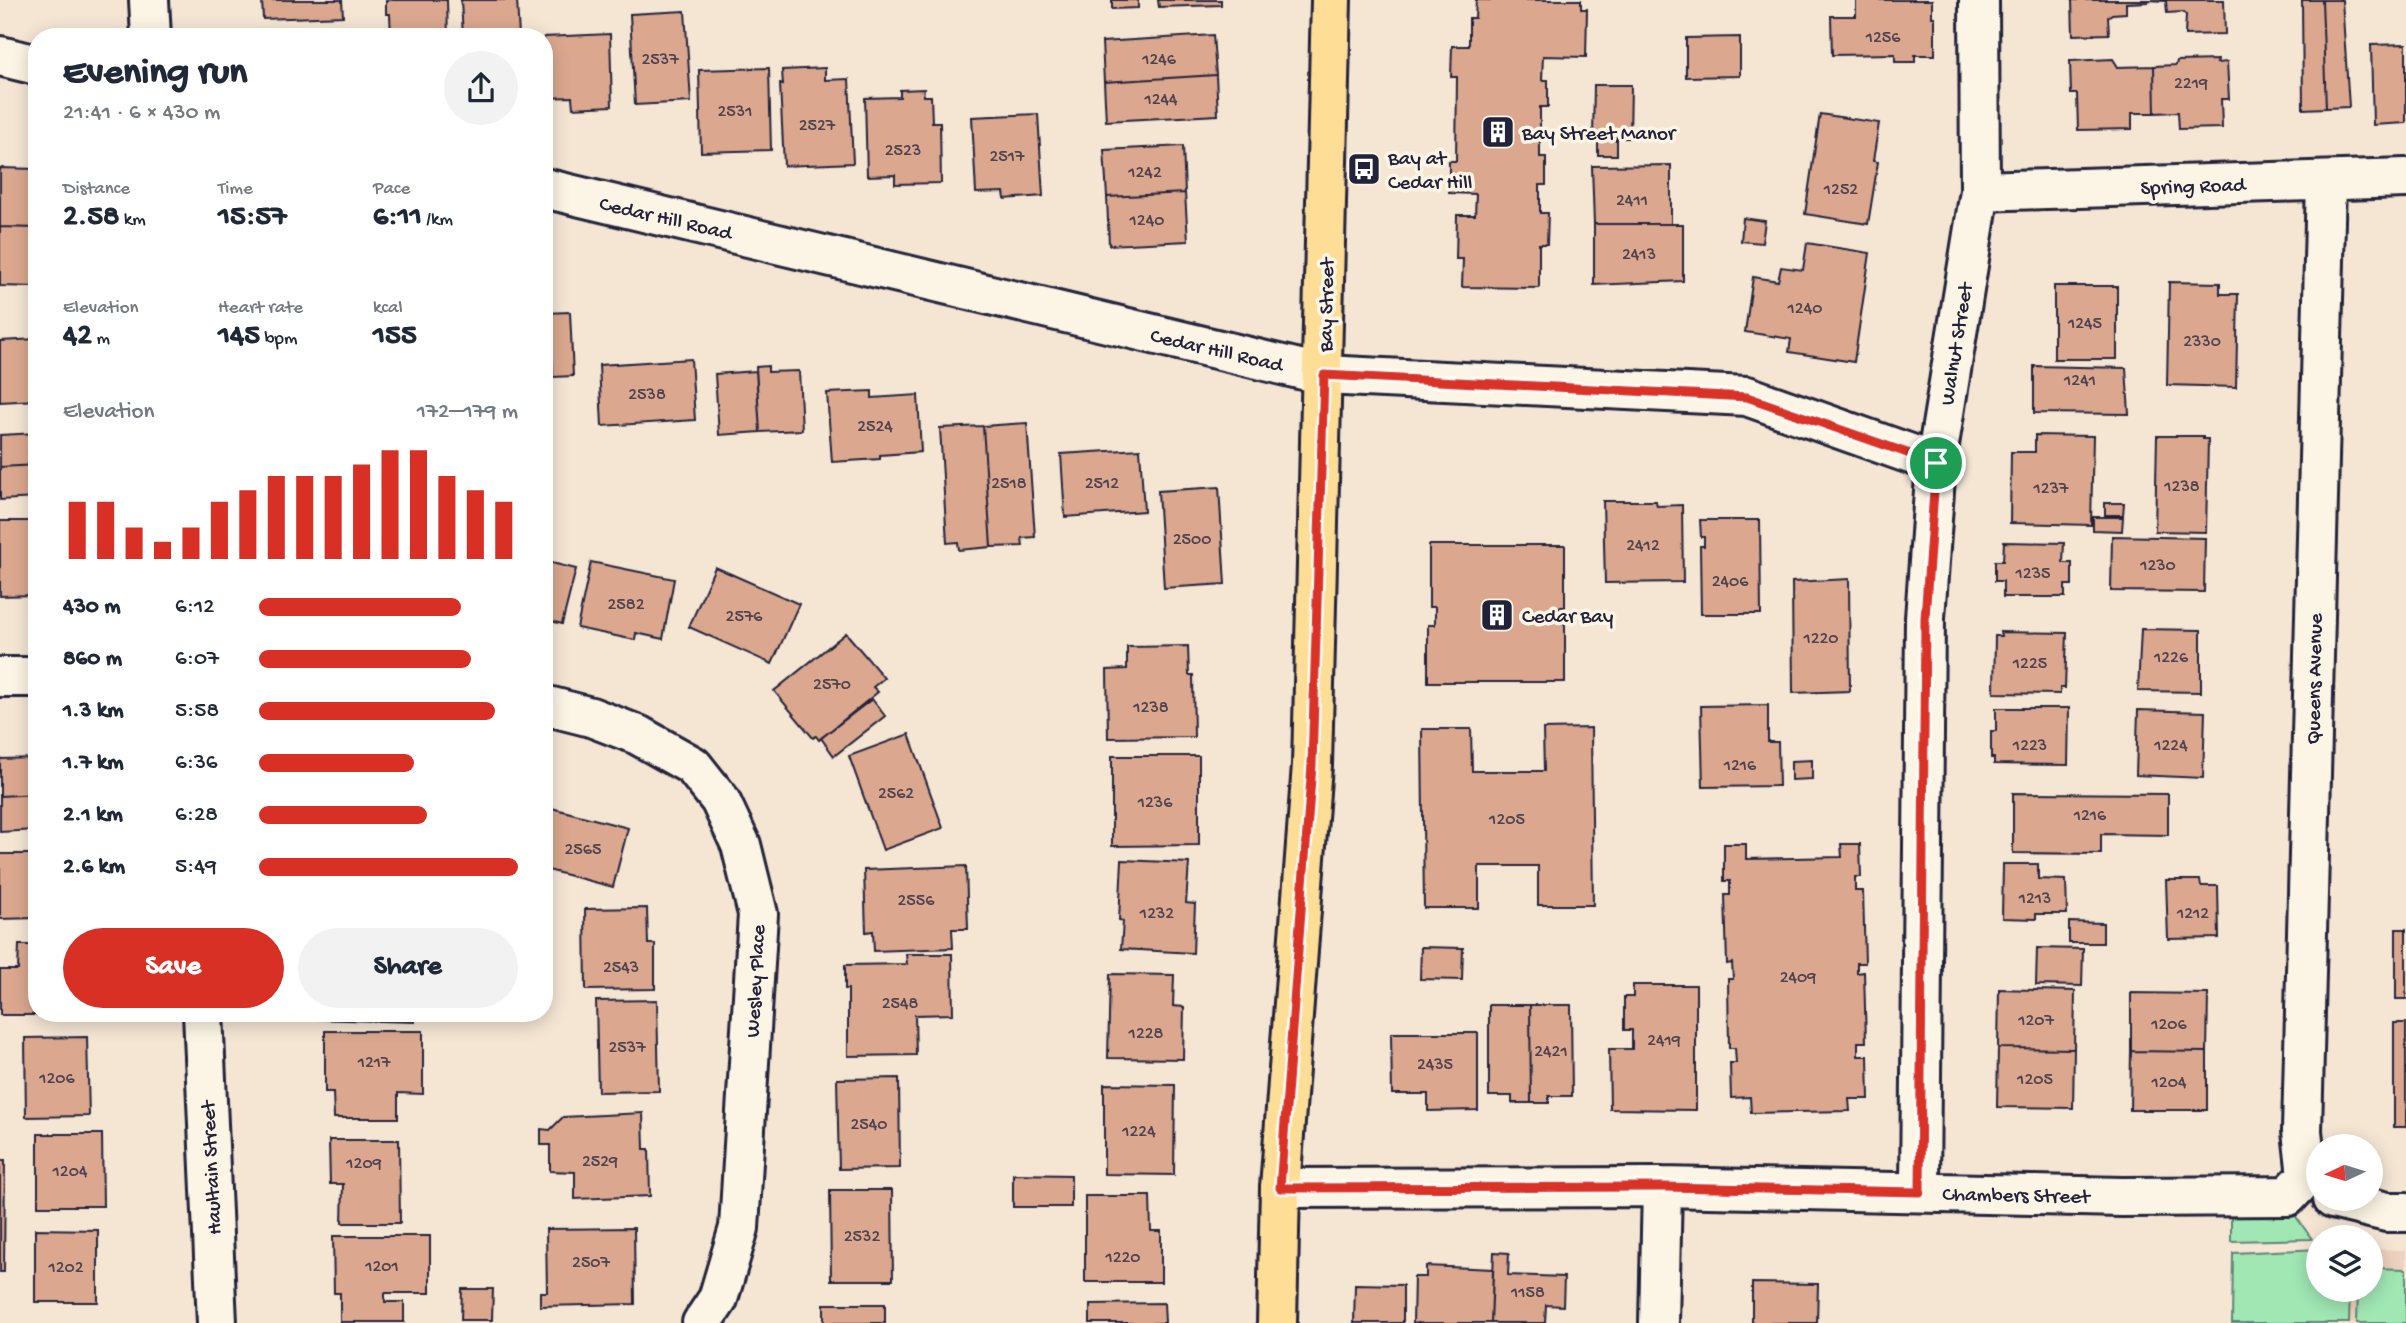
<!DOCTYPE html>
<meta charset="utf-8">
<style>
:root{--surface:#fff;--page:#f2f2f3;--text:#1f2937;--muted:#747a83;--accent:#d93025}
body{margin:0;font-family:"Gochi Hand",sans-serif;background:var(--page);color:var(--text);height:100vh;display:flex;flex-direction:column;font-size:26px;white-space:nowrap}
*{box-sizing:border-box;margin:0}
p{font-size:23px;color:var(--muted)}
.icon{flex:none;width:38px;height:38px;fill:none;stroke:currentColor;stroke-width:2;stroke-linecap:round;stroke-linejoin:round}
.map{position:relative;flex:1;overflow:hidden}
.side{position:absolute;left:28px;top:28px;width:525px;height:994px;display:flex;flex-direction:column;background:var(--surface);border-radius:28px;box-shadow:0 4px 18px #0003}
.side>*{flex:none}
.needle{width:46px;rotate:266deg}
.buttons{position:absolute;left:2306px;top:1134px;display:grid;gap:14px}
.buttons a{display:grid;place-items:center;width:77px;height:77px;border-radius:50%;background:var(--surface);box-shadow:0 4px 18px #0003;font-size:35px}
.pin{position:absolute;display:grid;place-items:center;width:60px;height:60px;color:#fff;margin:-30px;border:4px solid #fff;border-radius:50%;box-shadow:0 2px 7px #0007}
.round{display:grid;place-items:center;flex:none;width:74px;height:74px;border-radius:37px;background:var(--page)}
.headline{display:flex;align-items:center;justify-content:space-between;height:119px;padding:0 35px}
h1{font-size:38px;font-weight:800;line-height:52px}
.metrics{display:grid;grid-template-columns:repeat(3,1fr);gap:10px;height:119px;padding:7px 35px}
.metrics div{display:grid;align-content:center}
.metrics b{font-size:30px;font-weight:800}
.metrics small{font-size:19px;font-weight:400}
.metrics p{font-size:19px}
.chart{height:196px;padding:14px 35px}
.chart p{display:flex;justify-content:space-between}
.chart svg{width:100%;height:126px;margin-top:7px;stroke:var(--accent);stroke-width:6}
.cta{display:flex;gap:14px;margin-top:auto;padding:14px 35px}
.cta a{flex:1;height:80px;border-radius:42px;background:var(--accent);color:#fff;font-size:28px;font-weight:800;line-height:80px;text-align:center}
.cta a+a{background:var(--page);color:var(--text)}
ul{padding:0 35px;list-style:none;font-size:23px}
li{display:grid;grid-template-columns:112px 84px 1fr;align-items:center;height:52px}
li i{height:18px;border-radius:9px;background:var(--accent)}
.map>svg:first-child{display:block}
</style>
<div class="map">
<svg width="2406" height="1323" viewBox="0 0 2406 1323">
<rect width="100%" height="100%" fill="#f5e6d4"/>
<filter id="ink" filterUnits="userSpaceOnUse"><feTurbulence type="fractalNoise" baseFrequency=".0143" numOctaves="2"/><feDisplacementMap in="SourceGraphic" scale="14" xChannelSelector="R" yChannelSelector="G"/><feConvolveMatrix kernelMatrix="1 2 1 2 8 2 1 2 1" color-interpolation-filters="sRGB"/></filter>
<g filter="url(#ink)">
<path fill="#edd3bf" d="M2371 1249 2406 1250V1323H2349L2350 1290H2371Z"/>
<path fill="#a0e7b4" stroke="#618478" stroke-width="2" d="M2231 1210 2292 1211 2312 1239 2231 1241Z
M2319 1249V1290H2350L2349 1323H2232L2233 1253Z
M2371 1268 2406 1269V1323H2357L2358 1290H2371Z"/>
<path fill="#dba88f" stroke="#22223b" stroke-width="2" d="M262 0H342L343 16 263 19Z
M386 0H447L448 37H391L390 14H386Z
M461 0H517L519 37H463Z
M1112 0H1138V8L1112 9Z
M1158 0H1221V5L1159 7Z
M1476 0H1581V9H1587L1586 57 1543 56 1542 80H1548V107H1540V157H1546V185H1540V213H1548L1547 244H1539V288L1462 287 1463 259H1456L1457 215H1475L1476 194 1449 193V161H1456L1457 77H1451L1452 46H1469V18H1475Z
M1856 0H1932V17H1935V55H1915V62H1895V54L1832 55 1831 16H1856Z
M2072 0H2148V2L2126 3V13L2112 14 2108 17 2109 34 2073 35Z
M2148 0H2224L2225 34 2185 35 2186 15 2183 12 2167 13 2166 1Z
M2302 0H2322L2326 108 2303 109Z
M2322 0H2342L2349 107 2326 108Z
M685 11 691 102 635 105 630 14Z
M610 34 612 106 573 108 572 97 544 98V37Z
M1213 35 1216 75 1104 82 1102 42Z
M1740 37V76L1686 77V38Z
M2406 44V123L2373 125 2371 45Z
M2113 59 2118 67 2154 66 2155 113H2132V129L2078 130 2077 94H2071L2070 61Z
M2218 60 2217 63 2227 62 2229 99H2221L2222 128 2179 129 2178 112 2155 113 2154 66 2176 65 2177 61Z
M769 68 771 150 701 152 699 70Z
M825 68V80L849 79 853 163 784 166 780 84 783 85 782 70Z
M1216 75 1218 115 1106 121 1104 82Z
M1594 85H1631L1630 138H1593Z
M924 89 923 96H931L932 122H940L941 183 895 184V175L867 176 865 98 900 97V90Z
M1038 114 1043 196 1005 199 1004 192 976 193 972 117Z
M1820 114 1879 123 1873 161 1878 162 1868 224 1805 214Z
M1598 140H1617V155H1598Z
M1183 146 1185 193 1107 197 1104 150Z
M1671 165V224H1594L1592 166Z
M0 168 37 169V228L0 227Z
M1185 193 1188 241 1109 245 1107 197Z
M1743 218 1765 221 1762 243 1741 241Z
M1594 224H1683V281L1594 285Z
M0 227 37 228V287L0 286Z
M1807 243 1870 253 1854 362 1789 352 1791 339 1745 332 1753 277 1778 281 1781 267 1803 270Z
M2169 282 2220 283V294H2238L2236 387 2167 385Z
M2054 286H2117V359H2054Z
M570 312 573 376 553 377 552 358 544 359V313Z
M37 339V400L0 402V341Z
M552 358 553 372 546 373 548 402H544V359Z
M691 359 695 420 602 426 599 365Z
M768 366V372L799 371 802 430 760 432 756 367Z
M2034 366 2126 368 2129 414 2034 413Z
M756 371 760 432 719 435 715 374Z
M872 391V398L918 395 921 452 880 455V459L832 462 827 393Z
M1027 423 1035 537 1022 538 1023 546 991 547 983 426Z
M983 426 991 547 959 550 958 542 947 543 940 428Z
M37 433V465L0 467V435Z
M2035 435 2093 436 2091 525 2010 523 2011 452H2035Z
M2157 436H2203V439H2208L2206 532 2155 531Z
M1140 449 1144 511 1065 517 1061 454Z
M37 465V498L0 500V467Z
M1219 487 1225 584 1164 588 1158 491Z
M1603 501H1656L1657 506 1682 505 1683 582 1605 583Z
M2105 503H2124L2123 515H2105Z
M2093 517H2123L2122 531 2093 530Z
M1700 520H1760L1761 614H1701L1700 546H1704V537H1701Z
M0 521H37V595L0 596Z
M2112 536 2205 538 2204 592 2111 591Z
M2004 542 2064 543 2063 563H2072V585H2065V597H2003V581H1995V561H2003Z
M1429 545H1565V607H1559V623H1565V682H1428V625H1435V607H1429Z
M544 561 576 569 562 624 544 619Z
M591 562 674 579 663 639 636 633 635 640 577 628Z
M715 567 799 604 772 664 689 627Z
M1849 579 1850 691 1793 693 1792 582Z
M2141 629 2201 630V692L2138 691Z
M2000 632 2067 633 2065 688H2060V694L1994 693 1995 636H2001Z
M846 633 884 678 873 687 878 692 819 740 816 736 813 738 774 691Z
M1188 646 1189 675H1193L1194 737 1108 738 1107 670 1127 669V647Z
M872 699 885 716 834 756 821 738Z
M1768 705V742H1778L1779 786 1703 787 1701 706Z
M1996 708H2069L2068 765 1994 764V758H1991V731H1996Z
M2138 710 2205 712 2203 778 2136 775Z
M1591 728 1593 905H1538V866H1479V908H1424L1422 729H1471L1472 771H1544L1543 729Z
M909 734 943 828 883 850 849 756Z
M1112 756H1199V845L1112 846Z
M37 758V794L0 796V759Z
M1812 760V779L1791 780V761Z
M2013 793 2168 794V835L2101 834V854L2013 853Z
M37 794V830L0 832V796Z
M544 806 628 828 613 887 544 869Z
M1724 844H1746V859L1842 857 1841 844H1860L1861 877H1855V891H1863L1865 963H1857V973L1864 972 1866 1042H1858V1056H1868L1869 1099H1849L1850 1111 1751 1113 1750 1097 1731 1098 1730 1063H1736L1735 1048H1729L1728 979H1733L1732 963 1727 964 1725 895H1730V881H1724Z
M0 854H37V918L0 919Z
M1122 860 1189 863 1186 903 1195 904 1193 953 1121 949 1123 921 1119 920Z
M2003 864H2038V879L2066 880 2067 914H2036V919L2002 918Z
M966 866 968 929H952L953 948 874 951 873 931 866 932 864 870Z
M2166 880H2200L2201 886H2218L2219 938 2168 939Z
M647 908 648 944H655V989L586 990 585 909Z
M2069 922 2103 923V943H2069Z
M2396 929H2406V999H2396Z
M19 945H37V1013H85V1015H0V970H18Z
M1421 947 1463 948 1462 980 1420 979Z
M2037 948 2083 949 2082 986 2036 985Z
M906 954H952L953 1014 915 1015 916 1055 848 1056V989H845V965L907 964Z
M1110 974 1174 975 1173 1006 1184 1007 1183 1059 1108 1058Z
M1633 985H1696V1110L1610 1109 1609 1049H1632V1030H1624V997H1633Z
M1999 989 2075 991 2074 1049 1998 1048Z
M2131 993 2208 994 2207 1052 2131 1051Z
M657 1000 659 1091 598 1092 596 1001Z
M1489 1005H1530L1531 1103H1512V1096H1489Z
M1530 1005H1571L1572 1096H1549V1103H1531Z
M314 1013H415V1022L314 1019Z
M2394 1023H2406V1127H2394Z
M325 1031H423V1094L398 1093V1118H334L333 1092H325Z
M1391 1033H1478V1110L1428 1111V1094H1392Z
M87 1037 89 1116 26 1117 25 1038Z
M1998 1048 2074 1049 2073 1108 1997 1107Z
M2131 1051 2207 1052V1110H2130Z
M899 1078 900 1168 839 1169 837 1079Z
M1104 1084 1175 1085 1174 1175 1104 1174Z
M643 1113 644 1149H649L650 1196 575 1199V1172L550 1171V1145H541V1129L550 1130 563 1117Z
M38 1134H102L103 1206H38Z
M329 1140H399L400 1223H342L343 1184H330Z
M0 1160H5L4 1272H0Z
M1013 1174 1071 1175V1207H1013Z
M830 1190H892L893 1280H831Z
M1085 1196H1150L1151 1231H1161V1282H1085Z
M634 1228 635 1304 540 1306V1292H547L546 1229Z
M35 1229 98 1230V1302H35Z
M333 1236H430V1293H385V1302H404V1322H340V1293H334Z
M1494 1252 1509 1253 1508 1275 1564 1277 1563 1306 1546 1305 1545 1323H1491Z
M1426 1266 1493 1269 1491 1323H1413L1414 1277H1426Z
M1752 1283 1818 1284 1817 1323H1752Z
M1355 1284 1403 1285V1323H1354Z
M462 1289H493L492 1320H461Z
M1164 1303 1165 1323H1090V1304Z
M824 1304H885V1323H824Z"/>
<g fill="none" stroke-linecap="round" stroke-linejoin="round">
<defs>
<path id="minor" d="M149 0 151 37
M0 56 37 65
M544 188 1324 375 1747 396 1936 463
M1980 191 2406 178
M0 677H37
M544 705 591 717 638 735 693 766 720 800 741 845 758 914 739 1228 718 1299 702 1323
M203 1013 217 1323
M2307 1176 2302 1131 2326 181
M1280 1188 1662 1187 2122 1197 2288 1196 2307 1176
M1920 1192 1925 618 1936 463 1980 191 1979 0
M2333 1199 2387 1212H2406
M1659 1323 1662 1187"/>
<path id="major" d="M1277 1323 1280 1188 1312 765 1331 0"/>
</defs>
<use href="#minor" stroke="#22223b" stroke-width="44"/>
<use href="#major" stroke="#22223b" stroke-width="44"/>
<use href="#minor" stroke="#fcf5e5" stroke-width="38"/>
<use href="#major" stroke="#fedd96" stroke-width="38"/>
</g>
</g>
<g fill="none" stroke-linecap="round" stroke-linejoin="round" filter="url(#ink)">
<defs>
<path id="route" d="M1324 375 1747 397 1936 463 1925 618 1920 1192 1662 1187 1280 1188 1312 765Z"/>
</defs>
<use href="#route" stroke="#fff" stroke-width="14"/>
<use href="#route" stroke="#d93025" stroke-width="9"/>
</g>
<defs>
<symbol id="building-square" viewBox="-11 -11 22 22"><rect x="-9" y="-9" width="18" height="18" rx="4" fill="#22223b" stroke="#fcf5e5"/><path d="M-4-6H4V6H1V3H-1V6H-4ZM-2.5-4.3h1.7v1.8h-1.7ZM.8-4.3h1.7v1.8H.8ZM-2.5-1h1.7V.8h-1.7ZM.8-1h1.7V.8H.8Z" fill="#fff"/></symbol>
<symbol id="bus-square" viewBox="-11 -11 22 22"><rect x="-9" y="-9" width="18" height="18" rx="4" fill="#22223b" stroke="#fcf5e5"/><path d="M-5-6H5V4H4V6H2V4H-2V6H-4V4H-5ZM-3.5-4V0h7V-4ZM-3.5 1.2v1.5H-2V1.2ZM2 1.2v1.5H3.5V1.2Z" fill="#fff"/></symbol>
</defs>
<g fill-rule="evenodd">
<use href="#building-square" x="1479" y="113" width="38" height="38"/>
<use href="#bus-square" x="1345" y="150" width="38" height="38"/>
<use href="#building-square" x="1478" y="596" width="38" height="38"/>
</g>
<g text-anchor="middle" stroke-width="7" stroke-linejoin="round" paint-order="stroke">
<g font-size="18" fill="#504450">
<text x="1883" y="42">1256</text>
<text x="660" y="64">2537</text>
<text x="1159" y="64">1246</text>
<text x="2191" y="88">2219</text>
<text x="1161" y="104">1244</text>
<text x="735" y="116">2531</text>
<text x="817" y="130">2527</text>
<text x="903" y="155">2523</text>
<text x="1007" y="161">2517</text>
<text x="1145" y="177">1242</text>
<text x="1841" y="194">1252</text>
<text x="1632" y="205">2411</text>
<text x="1147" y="225">1240</text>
<text x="1639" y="259">2413</text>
<text x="1805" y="313">1240</text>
<text x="2085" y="328">1245</text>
<text x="2202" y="346">2330</text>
<text x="2080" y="385">1241</text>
<text x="647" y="399">2538</text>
<text x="875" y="431">2524</text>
<text x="1009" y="488">2518</text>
<text x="1102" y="488">2512</text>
<text x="2182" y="491">1238</text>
<text x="2051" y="493">1237</text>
<text x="1192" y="544">2500</text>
<text x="1643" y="550">2412</text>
<text x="2158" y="570">1230</text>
<text x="2033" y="578">1235</text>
<text x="1730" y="586">2406</text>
<text x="626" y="609">2582</text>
<text x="744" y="621">2576</text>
<text x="1821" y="643">1220</text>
<text x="2171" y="662">1226</text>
<text x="2030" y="668">1225</text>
<text x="832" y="689">2570</text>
<text x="1151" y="712">1238</text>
<text x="2030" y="750">1223</text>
<text x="2171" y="750">1224</text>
<text x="1740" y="770">1216</text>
<text x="896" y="798">2562</text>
<text x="1155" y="807">1236</text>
<text x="2090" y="820">1216</text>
<text x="1507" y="824">1205</text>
<text x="583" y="854">2565</text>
<text x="2035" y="903">1213</text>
<text x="916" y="905">2556</text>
<text x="1157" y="918">1232</text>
<text x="2193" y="918">1212</text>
<text x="621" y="972">2543</text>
<text x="1798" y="982">2409</text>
<text x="900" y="1008">2548</text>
<text x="2036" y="1025">1207</text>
<text x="2169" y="1029">1206</text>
<text x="1146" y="1038">1228</text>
<text x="1664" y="1045">2419</text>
<text x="627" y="1052">2537</text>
<text x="1551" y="1056">2421</text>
<text x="374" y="1067">1217</text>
<text x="1435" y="1069">2435</text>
<text x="57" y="1083">1206</text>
<text x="2035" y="1084">1205</text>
<text x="2169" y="1087">1204</text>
<text x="869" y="1129">2540</text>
<text x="1139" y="1136">1224</text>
<text x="600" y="1166">2529</text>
<text x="364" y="1168">1209</text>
<text x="70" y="1176">1204</text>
<text x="862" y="1241">2532</text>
<text x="1123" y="1262">1220</text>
<text x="591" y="1267">2507</text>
<text x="382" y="1271">1201</text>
<text x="66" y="1272">1202</text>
<text x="1528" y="1297">1158</text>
</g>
<g font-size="21" fill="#22223b" stroke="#fcf5e5" text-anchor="start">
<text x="1522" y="139">Bay Street Manor</text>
<text x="1388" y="164">Bay at<tspan x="1388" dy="24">Cedar Hill</tspan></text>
<text x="1522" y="622">Cedar Bay</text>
</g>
<g font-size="21" fill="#22223b" stroke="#fcf5e5">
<text transform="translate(2193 185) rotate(-2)" y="7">Spring Road</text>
<text transform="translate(666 217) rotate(13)" y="7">Cedar Hill Road</text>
<text transform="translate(1325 305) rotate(-89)" y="7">Bay Street</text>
<text transform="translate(1955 344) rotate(-81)" y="7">Walnut Street</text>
<text transform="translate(1217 349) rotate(13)" y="7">Cedar Hill Road</text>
<text transform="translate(2313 679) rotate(-89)" y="7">Queens Avenue</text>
<text transform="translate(754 981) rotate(-87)" y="7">Wesley Place</text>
<text transform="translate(210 1168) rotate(-93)" y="7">Haultain Street</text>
<text transform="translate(2016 1194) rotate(1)" y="7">Chambers Street</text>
</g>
</g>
</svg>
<div class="buttons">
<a><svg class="needle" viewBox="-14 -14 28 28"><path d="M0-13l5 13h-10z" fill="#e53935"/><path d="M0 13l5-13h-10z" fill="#747a83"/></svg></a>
<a><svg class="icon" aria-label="layers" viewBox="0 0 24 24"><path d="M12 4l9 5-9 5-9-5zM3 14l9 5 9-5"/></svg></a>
</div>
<div class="pin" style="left:1936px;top:463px;background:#1e9e55"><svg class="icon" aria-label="arrive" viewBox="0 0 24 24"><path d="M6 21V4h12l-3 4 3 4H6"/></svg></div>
<section class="side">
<div class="headline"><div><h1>Evening run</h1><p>21:41 · 6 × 430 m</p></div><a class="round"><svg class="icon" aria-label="share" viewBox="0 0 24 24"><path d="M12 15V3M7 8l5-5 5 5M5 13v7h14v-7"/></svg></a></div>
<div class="metrics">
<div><p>Distance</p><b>2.58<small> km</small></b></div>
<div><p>Time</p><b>15:57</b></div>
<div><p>Pace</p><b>6:11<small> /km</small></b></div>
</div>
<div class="metrics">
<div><p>Elevation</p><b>42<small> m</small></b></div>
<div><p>Heart rate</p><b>145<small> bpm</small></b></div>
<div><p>kcal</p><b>155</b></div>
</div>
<div class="chart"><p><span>Elevation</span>172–179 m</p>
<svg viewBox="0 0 160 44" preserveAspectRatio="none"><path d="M5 44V24M15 44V24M25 44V33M35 44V38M45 44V33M55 44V24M65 44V20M75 44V15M85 44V15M95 44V15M105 44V11M115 44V6M125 44V6M135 44V15M145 44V20M155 44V24"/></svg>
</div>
<ul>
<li><b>430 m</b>6:12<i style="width:78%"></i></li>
<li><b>860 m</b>6:07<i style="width:82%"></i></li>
<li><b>1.3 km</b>5:58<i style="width:91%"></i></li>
<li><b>1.7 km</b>6:36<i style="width:60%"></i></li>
<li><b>2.1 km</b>6:28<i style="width:65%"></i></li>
<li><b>2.6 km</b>5:49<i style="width:100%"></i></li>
</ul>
<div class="cta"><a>Save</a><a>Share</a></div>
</section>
</div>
